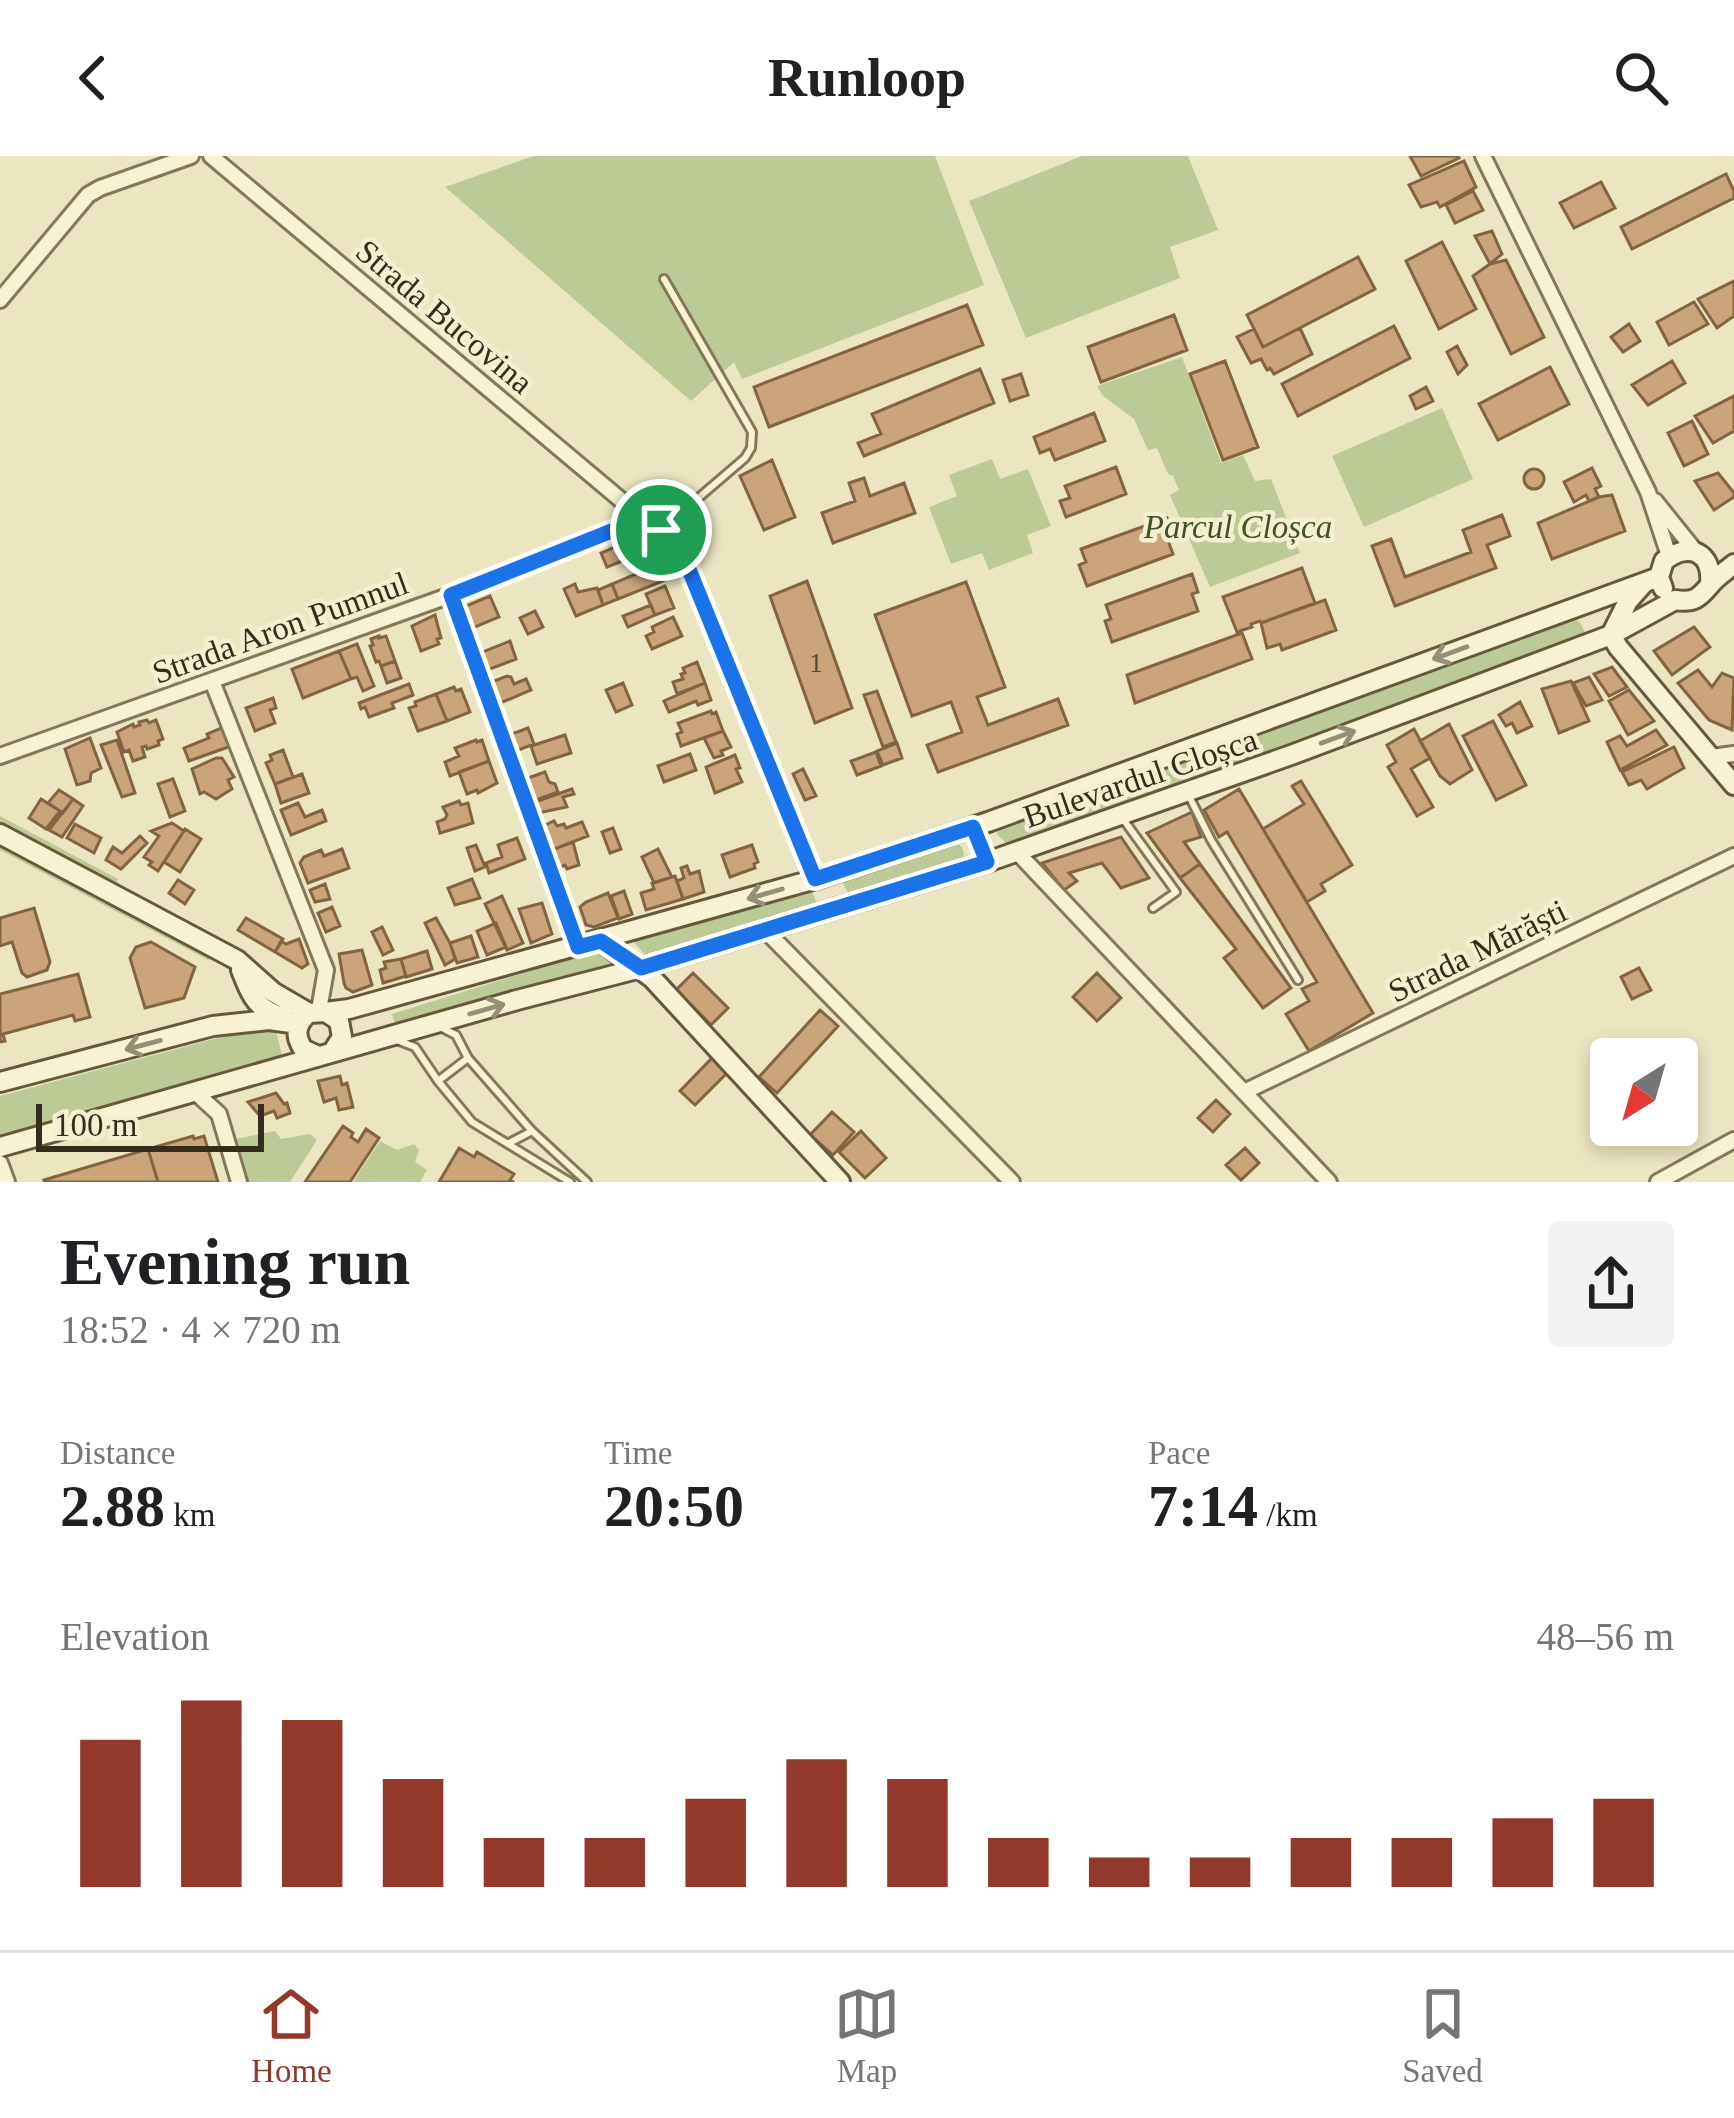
<!DOCTYPE html>
<meta charset="utf-8">
<style>
:root{--surface:#fff;--page:#f2f2f2;--text:#202124;--muted:#757577;--line:#e0e0e0;--accent:#92392c}
body{margin:0;font-family:Georgia,serif;background:var(--page);color:var(--text);height:100vh;display:flex;flex-direction:column;font-size:45px;white-space:nowrap}
*{box-sizing:border-box;margin:0}
p{font-size:39px;color:var(--muted)}
.icon{flex:none;width:66px;height:66px;fill:none;stroke:currentColor;stroke-width:2;stroke-linecap:round;stroke-linejoin:round}
.map{position:relative;height:1026px;overflow:hidden}
.side{display:flex;flex-direction:column;background:var(--surface);flex:1}
.side>*{flex:none}
.needle{width:78px;rotate:217deg}
.controls{position:absolute;left:1590px;top:882px;display:grid;gap:24px}
.controls a{display:grid;place-items:center;width:108px;height:108px;border-radius:12px;background:var(--surface);box-shadow:0 6px 18px #0003;font-size:60px}
.scale{position:absolute;left:36px;bottom:30px;width:228px;box-sizing:border-box;padding-left:12px;border:6px solid #352c1d;border-top:0;font-size:33px;line-height:42px;white-space:nowrap;color:#352c1d;-webkit-text-stroke:9px #f4efd1;paint-order:stroke}
.pin{position:absolute;display:grid;place-items:center;width:102px;height:102px;color:#fff;margin:-51px;border:6px solid #fff;border-radius:50%;box-shadow:0 3px 12px #0007}
.round{display:grid;place-items:center;flex:none;width:126px;height:126px;border-radius:12px;background:var(--page)}
.headline{display:flex;align-items:center;justify-content:space-between;height:204px;padding:0 60px}
h1{font-size:66px;font-weight:700;line-height:90px}
.metrics{display:grid;grid-template-columns:repeat(3,1fr);gap:18px;height:204px;padding:12px 60px}
.metrics div{display:grid;align-content:center}
.metrics b{font-size:60px;font-weight:700}
.metrics small{font-size:33px;font-weight:400}
.metrics p{font-size:33px}
.chart{height:336px;padding:24px 60px}
.chart p{display:flex;justify-content:space-between}
.chart svg{width:100%;height:216px;margin-top:12px;stroke:var(--accent);stroke-width:6}
header{display:flex;justify-content:space-between;align-items:center;height:156px;padding:0 60px;background:var(--surface);font-size:54px;font-weight:700}
.dock{display:flex;justify-content:space-around;align-items:center;height:168px;border-top:3px solid var(--line);background:var(--surface);font-size:33px;color:var(--muted)}
.dock a{display:grid;justify-items:center;gap:6px}
.dock .on{color:var(--accent)}
.map>svg:first-child{display:block}
</style>
<header><svg class="icon" aria-label="back" viewBox="0 0 24 24"><path d="M15 5l-7 7 7 7"/></svg>Runloop<svg class="icon" aria-label="search" viewBox="0 0 24 24"><circle cx="10" cy="10" r="6"/><path d="M15 15l6 6"/></svg></header>
<div class="map">
<svg width="1734" height="1026" viewBox="0 0 1734 1026">
<rect width="100%" height="100%" fill="#ece5c2"/>
<path fill="#bcca96" d="M534 0H935L984 129 742 223 734 206 691 245 445 31Z
M1082 0H1188L1218 74 1170 91 1180 122 1026 182 969 45Z
M1182 201 1221 307 1243 299 1255 325 1271 323 1300 397 1210 431 1170 339 1179 334 1173 320 1168 318 1157 292 1148 294 1134 263 1103 240 1097 230Z
M1442 252 1473 323 1364 371 1332 300Z
M992 303 1000 323 1028 313 1051 370 1027 379 1033 397 989 414 982 397 951 408 929 351 957 340 949 319Z
M1569 462 1580 466 1585 477 1580 487 1266 601 1013 687H1006L997 678 999 670 1004 666 1261 579Z
M0 660 118 723 114 734 0 671Z
M0 683 217 799 208 804 0 694Z
M955 686C963 690 966 696 962 706L852 744 841 724Z
M811 733 820 755 651 806 629 780Z
M598 794 622 814 398 876 392 858Z
M274 867 283 903 0 978V940Z
M275 975 281 983 310 978 317 984 290 1026H248L236 983Z
M380 985 397 994 414 988 419 994 415 1006 427 1014 420 1026H353Z"/>
<path fill="#c9a579" stroke="#836441" stroke-width="3" d="M1410 0H1458L1459 2 1421 20Z
M1464 5 1476 31 1440 51 1437 46 1421 51 1409 29Z
M1726 18 1734 35V42L1632 93 1621 71Z
M1601 26 1615 52 1574 72 1560 47Z
M1473 35 1483 54 1455 67 1446 49Z
M1492 75 1502 98 1490 108 1475 80Z
M1442 86 1476 153 1439 173 1406 105Z
M1358 101 1375 133 1263 191 1247 159Z
M1506 104 1544 181 1511 198 1473 120 1490 108Z
M1734 125V160L1717 172 1698 143Z
M1694 146 1708 168 1669 189 1657 166Z
M967 149 983 189 769 271 754 231Z
M1174 159 1187 194 1101 226 1088 191Z
M1629 168 1640 185 1623 196 1611 181Z
M1394 170 1410 202 1298 260 1282 228Z
M1300 172 1312 198 1274 218 1270 212 1267 214 1261 203 1251 207 1237 181 1254 173 1263 191Z
M1457 190 1467 209 1458 218 1447 196Z
M1225 205 1258 291 1223 304 1190 218Z
M1672 205 1685 227 1648 249 1632 229Z
M1550 211 1569 248 1498 284 1479 248Z
M980 213 994 247 864 300 858 287 881 278 872 258Z
M1021 218 1028 239 1010 245 1003 224Z
M1426 231 1433 245 1416 253 1410 240Z
M1734 240V275L1713 287 1695 260Z
M1094 257 1105 285 1055 304 1050 293 1040 297 1034 281Z
M1692 265 1708 298 1684 310 1668 277Z
M772 304 795 361 764 374 740 320Z
M1116 311 1126 338 1066 361 1060 345 1070 342 1065 330Z
M1592 312 1601 330 1595 333 1599 341 1589 345 1586 339 1574 346 1564 326Z
M1524 323a10 10 0 1 1 20 0a10 10 0 1 1-20 0Z
M1718 317 1734 337V341L1714 354 1695 325Z
M864 322 870 340 904 327 915 357 833 387 822 357 855 345 849 327Z
M1612 339 1625 375 1552 403 1538 367 1599 341Z
M1502 359 1510 380 1487 389 1496 412 1395 450 1372 390 1391 383 1405 421 1471 396 1463 374Z
M1167 362 1173 380 1167 382 1173 398 1087 430 1079 409 1086 406 1081 393Z
M631 384 639 386 649 400 638 407 632 401 607 411 601 397Z
M657 409 663 425 618 443 612 428Z
M1302 412 1315 447 1261 467 1260 465 1251 468 1252 471 1237 476 1223 441Z
M1192 418 1198 436 1192 438 1198 455 1112 486 1105 465 1111 463 1106 449Z
M807 425 852 552 815 567 770 440Z
M966 426 1005 531 977 541 988 569 1058 543 1068 569 938 616 927 589 962 576 951 546 912 560 875 459Z
M575 428 578 436 597 432 603 449 576 460 564 433Z
M612 428 618 443 603 449 598 434Z
M665 430 674 452 655 459 646 438Z
M490 440 499 461 470 473 461 452Z
M1325 444 1336 474 1282 494 1280 488 1267 492 1261 467Z
M651 449 655 459 628 471 623 460Z
M535 455 543 471 528 478 520 462Z
M435 459 441 482 437 483 439 488 421 495 412 470Z
M673 461 682 480 652 493 646 480 654 476 652 471Z
M1694 471 1710 491 1672 519 1654 495Z
M1242 477 1252 503 1135 547 1127 519Z
M379 480V482L386 480 395 505 381 510 379 505 376 506 370 490 373 489 371 483Z
M510 485 516 503 487 514 480 497Z
M357 488 374 530 363 535 357 521 351 523 339 495Z
M339 495 351 523 303 542 292 513Z
M395 505 401 522 387 527 381 510Z
M697 506 705 527 677 538 673 526 683 523 681 518 685 517 683 512Z
M1612 511 1627 531 1609 540 1594 518Z
M1698 514 1712 531 1722 517 1734 522 1732 574 1709 564 1678 527Z
M507 520 511 521 514 528 526 523 531 534 498 548 489 527Z
M1589 521 1602 544 1586 550 1573 527Z
M1571 525 1589 565 1559 577 1542 533Z
M623 527 632 549 616 556 606 534Z
M705 527 711 544 698 549 696 545 669 556 664 545Z
M409 528 413 539 392 547 394 552 369 561 365 551 361 553 359 547Z
M454 531 456 535 461 533 470 556 447 565 436 538Z
M1629 534 1654 565 1628 579 1609 545Z
M877 535 896 586 883 591 864 539Z
M436 538 447 565 418 575 409 552 416 550 415 546Z
M273 542 276 552 270 554 275 567 255 575 246 552Z
M1520 546 1532 570 1517 577 1512 567 1506 570 1499 559Z
M711 555 712 558 716 556 723 575 681 590 677 578 682 576 678 567Z
M147 564 149 567 156 564 163 583 158 585 159 589 147 593 146 590 142 591 145 601 133 605 129 594 124 596 117 576 133 568 134 571 140 569 139 566Z
M1493 565 1526 629 1496 644 1463 580Z
M1449 568 1472 614 1450 628 1440 620 1420 585Z
M224 571 231 590 189 605 184 592 209 582 207 578Z
M528 572 534 588 516 595 509 579Z
M1414 573 1430 602 1411 613 1433 651 1417 660 1388 611 1396 606 1387 589Z
M1656 574 1667 589 1620 614 1607 586 1620 580 1627 590Z
M723 575 731 591 721 595 723 599 714 602 704 582Z
M565 579 571 597 537 608 531 590Z
M90 582 101 612 91 617 90 625 77 629 65 593Z
M117 584 135 637 122 641 101 589Z
M476 584 477 586 482 584 489 605 450 620 445 606 459 600 455 592Z
M897 587 902 602 883 609 877 595Z
M1674 591 1684 612 1647 633 1641 624 1629 629 1622 616Z
M283 594 293 621 275 628 266 607 272 604 270 599Z
M876 596 881 610 857 619 851 605Z
M690 598 696 614 664 626 658 610Z
M735 599 740 612 736 613 742 626 715 637 706 611Z
M216 602H222L234 621 228 624 232 633 216 643 204 636 200 638 192 613Z
M489 605 497 627 478 637 477 634 467 638 459 616Z
M803 613 816 640 805 644 793 618Z
M545 616 549 626 555 628 558 636 533 645 528 622Z
M302 618 309 637 281 647 275 628Z
M173 623 185 655 170 661 158 628Z
M1301 625 1352 709 1321 728 1325 735 1307 746 1263 673 1304 648 1292 630Z
M572 633 574 638 563 641 567 651 538 657 535 646Z
M1239 633 1373 857 1309 895 1286 858 1309 845 1302 833 1317 826 1227 676 1219 681 1204 654Z
M59 634 73 643 63 657 48 647Z
M41 643 60 655 46 673 29 662Z
M73 643 83 650 62 681 49 674Z
M459 645 461 649 468 647 473 667 440 677 437 666 445 663 447 659 443 651Z
M298 647 305 661 322 654 326 665 291 679 281 654Z
M1192 656 1201 681 1184 686 1200 708 1180 722 1147 677Z
M554 665 557 670 564 668 566 672 582 666 588 680 552 694 543 670Z
M172 667 184 675 158 715 149 709 152 706 144 701 159 680 151 675Z
M75 668 101 682 94 697 67 682Z
M613 672 621 693 610 697 602 676Z
M185 673 201 683 180 716 164 706Z
M140 680 147 687 121 713 106 704 113 691 122 697Z
M1121 681 1149 722 1121 732 1102 707 1069 717 1077 725 1064 734 1042 707Z
M517 682 525 703 489 717 486 707 502 701 498 689Z
M573 686 579 709 567 713 565 709 559 712 552 694Z
M476 689 485 711 475 715 467 692Z
M752 689 758 706 754 708 755 712 730 721 722 699Z
M342 693 349 712 308 727 300 707 304 701 321 694 324 700Z
M658 693 672 721 654 727 642 701Z
M1200 708 1291 832 1263 852 1224 802 1236 793 1180 722Z
M687 710 690 718 699 715 704 736 683 743 677 725 684 722 681 712Z
M675 720 683 743 646 754 641 737 654 733 652 727Z
M472 723 480 742 455 749 448 732Z
M178 724 194 734 185 748 169 737Z
M325 728 330 743 315 746 310 734Z
M624 735 632 758 619 763 611 740Z
M608 737 618 762 594 771 586 769 580 751 586 746Z
M502 740 523 787 507 794 485 748Z
M542 747 552 778 531 787 519 753Z
M332 751 340 770 326 776 318 757Z
M34 752 50 806 47 814 27 821 22 817 12 786 0 790V762Z
M246 762 283 783 275 796 238 774Z
M436 762 450 787 455 803 445 809 425 767Z
M496 767 506 791 487 799 477 775Z
M382 771 393 794 383 799 372 776Z
M471 780 478 801 457 807 450 787Z
M299 783 308 808 302 812 275 796 281 785 286 788Z
M151 786 195 811 184 842 145 852 130 802 136 791Z
M362 794 372 829 353 836 346 832 344 827 339 798Z
M427 795 432 813 406 821 401 803Z
M401 803 406 820 383 827 380 814 386 812 384 806Z
M1639 812 1651 834 1632 843 1621 821Z
M693 817 728 852 711 869 676 834Z
M1097 817 1121 842 1097 865 1073 841Z
M78 818 90 861 75 865 73 859 3 878 5 885 0 886V838Z
M820 854 838 870 777 937 759 921Z
M713 901 728 916 695 949 680 935Z
M340 920 342 929 347 927 353 951 339 954 336 942 324 946 318 925Z
M276 937 284 948 287 947 290 957 277 962 274 955 260 960 248 946Z
M1216 944 1230 958 1213 976 1198 962Z
M1685 950 1696 972 1678 981 1672 969H1677V954Z
M832 956 854 976 833 999 810 979Z
M343 970 353 977 351 981 358 986 366 973 379 982 350 1026H305Z
M861 975 886 1002 865 1022 839 996Z
M193 980 194 983 204 980 218 1026H158L148 993Z
M459 992 474 1001 477 996 514 1018 510 1024 514 1026H439Z
M1245 992 1259 1007 1241 1024 1226 1009Z
M148 993 158 1026H45L44 1024Z"/>
<g fill="none" stroke-linecap="round" stroke-linejoin="round">
<defs>
<path id="lane" d="M661 374 745 302 751 292 752 276 664 123
M1189 640 1211 684 1298 824
M1123 663 1176 736 1153 752
M438 870 456 879 468 902 532 975 587 1026
M399 885 415 891 438 925 472 966 570 1026
M438 925 468 902
M509 987 532 975"/>
<path id="street" d="M211 0 671 386 681 397 698 432 816 723
M1483 0 1648 336 1669 400
M0 144 88 39 100 32 191 0
M1655 345 1696 396
M451 439 578 791
M212 525 326 814 319 854
M0 600 451 439 643 362
M1711 601 1734 598
M973 671 987 706
M1017 696 1329 1026
M766 775 1012 1026
M195 936 219 958 239 1026
M1244 936 1734 700
M0 1007 7 1026
M1658 1026 1734 984"/>
<path id="secondary" d="M1663 432 1659 421 1664 405C1688 385 1713 396 1710 428
M1611 479 1618 491 1734 629
M1611 479 1628 445 1644 427
M0 678 237 804 273 836 309 857
M601 785 652 822 840 1026
M241 814C252 841 255 852 284 862
M326 856 349 853 816 723 988 666 1659 421
M318 900 303 893C294 879 296 867 309 857L326 856 339 865 342 881 333 895
M0 926 213 870 269 864 299 868
M0 991 517 844 641 812 987 706 1291 599 1611 479 1675 444C1694 447 1699 442 1710 429 1716 421 1726 415 1734 408"/>
</defs>
<use href="#lane" stroke="#85775a" stroke-width="12"/>
<use href="#street" stroke="#85775a" stroke-width="20"/>
<use href="#secondary" stroke="#67583d" stroke-width="24"/>
<use href="#lane" stroke="#f7f2d4" stroke-width="6"/>
<use href="#street" stroke="#f7f2d4" stroke-width="14"/>
<use href="#secondary" stroke="#f7f2d4" stroke-width="18"/>
</g>
<defs><path id="oneway-shaft" d="M-6 0H5M1.5-3L5.5 0L1.5 3" fill="none" stroke-width="1.6" stroke-linecap="round" stroke-linejoin="round" transform="scale(3)"/></defs>
<g stroke="#968f78">
<use href="#oneway-shaft" transform="translate(1450 497) rotate(160)"/>
<use href="#oneway-shaft" transform="translate(1338 581) rotate(-20)"/>
<use href="#oneway-shaft" transform="translate(765 738) rotate(164)"/>
<use href="#oneway-shaft" transform="translate(487 853) rotate(-16)"/>
<use href="#oneway-shaft" transform="translate(143 889) rotate(165)"/>
</g>
<g fill="none" stroke-linecap="round" stroke-linejoin="round">
<defs>
<path id="route" d="M644 362C663 376 677 390 688 411L815 723 973 671 987 706 641 812 601 785 578 791 451 439Z"/>
</defs>
<use href="#route" stroke="#fff" stroke-width="24"/>
<use href="#route" stroke="#1a73e8" stroke-width="15"/>
</g>
<g text-anchor="middle" stroke-width="9" stroke-linejoin="round" paint-order="stroke">
<g font-size="27" fill="#5a4a34">
<text x="816" y="516">1</text>
</g>
<g font-size="33" fill="#352c1d" stroke="#f4efd1">
<text transform="translate(445 160) rotate(40)" y="12">Strada Bucovina</text>
<text transform="translate(280 471) rotate(-20)" y="12">Strada Aron Pumnul</text>
<text transform="translate(1140 621) rotate(-19)" y="12">Bulevardul Cloșca</text>
<text transform="translate(1477 794) rotate(-26)" y="12">Strada Mărăști</text>
</g>
<g font-size="33" font-style="italic" fill="#405125" stroke="#f4efd1">
<text x="1238" y="382">Parcul Cloșca</text>
</g>
</g>
</svg>
<div class="controls">
<a><svg class="needle" viewBox="-14 -14 28 28"><path d="M0-13l5 13h-10z" fill="#e53935"/><path d="M0 13l5-13h-10z" fill="#757577"/></svg></a>
</div>
<div class="scale">100 m</div>
<div class="pin" style="left:661px;top:374px;background:#1e9e55"><svg class="icon" aria-label="arrive" viewBox="0 0 24 24"><path d="M6 21V4h12l-3 4 3 4H6"/></svg></div>
</div>
<section class="side">
<div class="headline"><div><h1>Evening run</h1><p>18:52 · 4 × 720 m</p></div><a class="round"><svg class="icon" aria-label="share" viewBox="0 0 24 24"><path d="M12 15V3M7 8l5-5 5 5M5 13v7h14v-7"/></svg></a></div>
<div class="metrics">
<div><p>Distance</p><b>2.88<small> km</small></b></div>
<div><p>Time</p><b>20:50</b></div>
<div><p>Pace</p><b>7:14<small> /km</small></b></div>
</div>
<div class="chart"><p><span>Elevation</span>48–56 m</p>
<svg viewBox="0 0 160 44" preserveAspectRatio="none"><path d="M5 44V14M15 44V6M25 44V10M35 44V22M45 44V34M55 44V34M65 44V26M75 44V18M85 44V22M95 44V34M105 44V38M115 44V38M125 44V34M135 44V34M145 44V30M155 44V26"/></svg>
</div>
</section>
<nav class="dock">
<a class="on"><svg class="icon" aria-label="home" viewBox="0 0 24 24"><path d="M3 11l9-7 9 7M6 9v11h12V9"/></svg>Home</a>
<a><svg class="icon" aria-label="map" viewBox="0 0 24 24"><path d="M3 6l6-2 6 2 6-2v14l-6 2-6-2-6 2zM9 4v14M15 6v14"/></svg>Map</a>
<a><svg class="icon" aria-label="saved" viewBox="0 0 24 24"><path d="M7 4h10v16l-5-4-5 4z"/></svg>Saved</a>
</nav>
